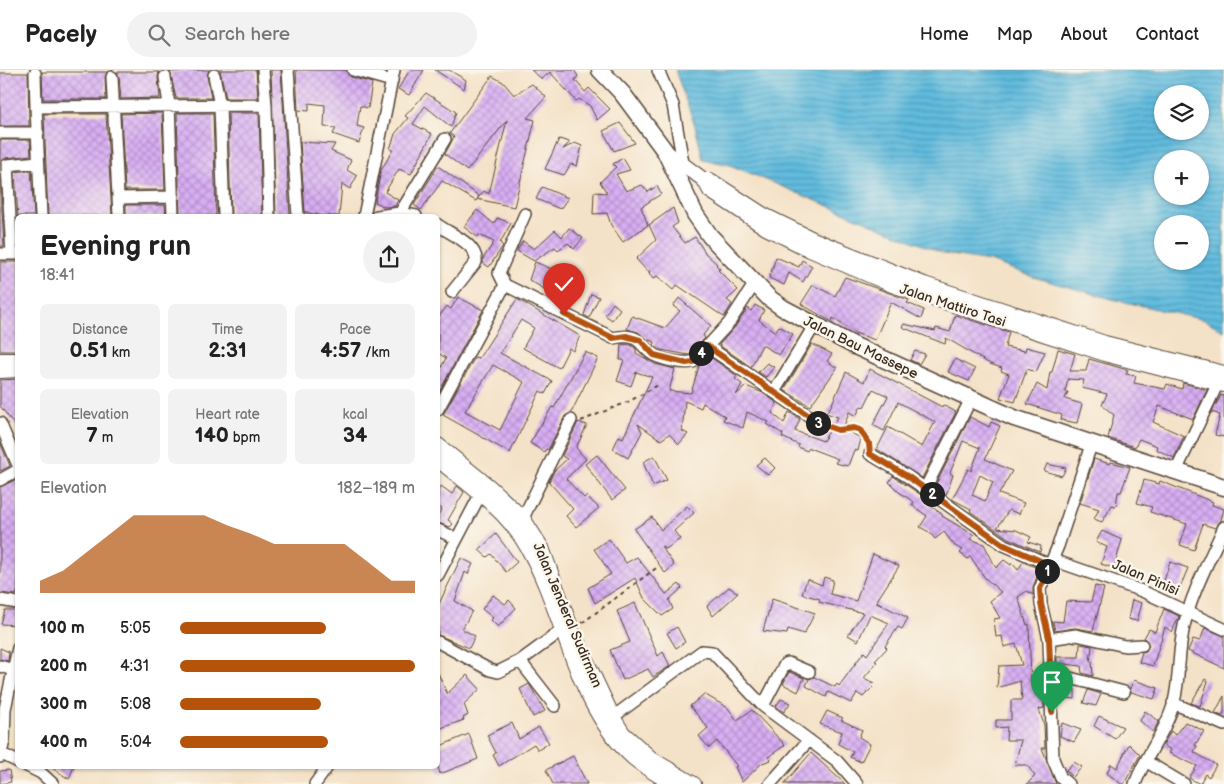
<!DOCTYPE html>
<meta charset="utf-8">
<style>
:root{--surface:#fff;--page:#f2f2f2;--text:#222;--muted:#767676;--line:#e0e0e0;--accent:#b45309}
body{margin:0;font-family:"Balsamiq Sans",sans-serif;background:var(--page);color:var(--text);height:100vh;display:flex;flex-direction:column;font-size:19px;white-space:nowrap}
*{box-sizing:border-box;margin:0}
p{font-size:16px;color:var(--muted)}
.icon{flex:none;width:28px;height:28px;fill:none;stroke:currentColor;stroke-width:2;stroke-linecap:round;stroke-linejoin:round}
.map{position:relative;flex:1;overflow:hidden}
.side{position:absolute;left:15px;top:144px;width:425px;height:555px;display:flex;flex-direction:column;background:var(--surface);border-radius:8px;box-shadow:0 1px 4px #0004}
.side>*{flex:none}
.buttons{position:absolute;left:1154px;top:15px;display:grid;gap:10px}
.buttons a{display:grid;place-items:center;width:55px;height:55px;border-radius:50%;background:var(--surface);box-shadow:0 1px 4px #0004;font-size:25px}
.pin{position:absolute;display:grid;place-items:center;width:42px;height:42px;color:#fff;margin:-51px -21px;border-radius:50% 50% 50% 0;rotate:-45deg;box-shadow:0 0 5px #0007}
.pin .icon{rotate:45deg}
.km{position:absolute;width:25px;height:25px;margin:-12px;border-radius:50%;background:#222;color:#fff;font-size:14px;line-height:25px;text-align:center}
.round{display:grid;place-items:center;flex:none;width:52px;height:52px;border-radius:26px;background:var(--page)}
.head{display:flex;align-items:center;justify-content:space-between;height:85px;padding:0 25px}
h1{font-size:28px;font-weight:600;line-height:38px}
.stats{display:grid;grid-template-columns:repeat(3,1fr);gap:8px;height:85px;padding:5px 25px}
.stats div{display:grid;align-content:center;border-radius:8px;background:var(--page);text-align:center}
.stats b{font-size:21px;font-weight:600}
.stats small{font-size:14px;font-weight:400}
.stats p{font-size:14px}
.chart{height:140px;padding:10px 25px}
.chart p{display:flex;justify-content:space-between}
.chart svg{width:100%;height:90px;margin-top:5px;fill:var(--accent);opacity:.7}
ul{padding:0 25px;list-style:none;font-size:16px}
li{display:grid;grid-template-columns:80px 60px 1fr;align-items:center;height:38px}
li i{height:12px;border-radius:6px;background:var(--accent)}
header{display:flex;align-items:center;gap:30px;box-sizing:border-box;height:70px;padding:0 25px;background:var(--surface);border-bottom:1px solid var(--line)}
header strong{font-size:24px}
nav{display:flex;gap:28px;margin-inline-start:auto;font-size:18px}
.search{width:350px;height:45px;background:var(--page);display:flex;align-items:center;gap:12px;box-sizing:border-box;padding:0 18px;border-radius:28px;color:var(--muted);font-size:19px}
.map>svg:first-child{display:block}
</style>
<header>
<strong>Pacely</strong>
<div class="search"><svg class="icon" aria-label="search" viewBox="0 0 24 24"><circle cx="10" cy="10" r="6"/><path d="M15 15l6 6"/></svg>Search here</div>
<nav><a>Home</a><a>Map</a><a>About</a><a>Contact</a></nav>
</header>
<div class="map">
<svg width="1224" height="714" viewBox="0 0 1224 714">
<defs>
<pattern id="water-rules" width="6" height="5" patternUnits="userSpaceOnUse" patternTransform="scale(1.25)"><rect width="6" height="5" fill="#60bbde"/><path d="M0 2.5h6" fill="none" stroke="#5098b3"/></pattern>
<pattern id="building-cross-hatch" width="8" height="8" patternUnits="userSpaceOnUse" patternTransform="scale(1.25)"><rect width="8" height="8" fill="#d8aef4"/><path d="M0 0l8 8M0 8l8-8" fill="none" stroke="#b08ec5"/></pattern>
</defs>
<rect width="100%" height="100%" fill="#fbf7ec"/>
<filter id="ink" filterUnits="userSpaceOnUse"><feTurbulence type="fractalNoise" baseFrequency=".02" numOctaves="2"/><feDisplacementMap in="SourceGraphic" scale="10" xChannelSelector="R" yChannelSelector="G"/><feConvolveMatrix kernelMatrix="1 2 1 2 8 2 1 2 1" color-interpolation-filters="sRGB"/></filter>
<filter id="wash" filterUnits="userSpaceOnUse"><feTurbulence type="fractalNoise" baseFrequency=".0096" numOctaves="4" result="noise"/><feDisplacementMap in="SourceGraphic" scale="20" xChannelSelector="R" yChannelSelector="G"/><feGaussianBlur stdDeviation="1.12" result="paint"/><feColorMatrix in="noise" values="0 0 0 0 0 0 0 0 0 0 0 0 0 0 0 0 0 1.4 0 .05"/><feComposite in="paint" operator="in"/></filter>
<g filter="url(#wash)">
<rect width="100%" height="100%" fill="#f4e2c8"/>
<path fill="url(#water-rules)" stroke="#4e727e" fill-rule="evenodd" d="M675 0H1224V261L1205 250 1112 229 1033 207 990 191 944 184 730 95 703 89 695 56ZM1162 24H1200V61H1162ZM1162 89H1200V126H1162ZM1162 154H1200V191H1162Z"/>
<g id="blocks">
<path fill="url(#building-cross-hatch)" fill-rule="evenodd" d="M201 0H209L207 6 211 28H176L170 2Z
M220 0H256L258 28H226Z
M271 0H281L290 146H276Z
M296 0H346L351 7 372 13 368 38 360 36 357 56 364 58 359 73 333 64 336 58 324 57 325 35 309 33V41L298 40Z
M410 0H424L409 25 398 19Z
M435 0H449L466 10 464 19Z
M531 0H574L578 6 575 10 585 22 589 18 610 39 597 50 590 36 579 29 576 31 550 2 542 9Z
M42 2H107L105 7 106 29H43Z
M117 2H159L158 8 160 28 121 29 119 7Z
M0 3H28L29 56H0Z
M492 6 503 12 514 25 532 14 546 27 527 48 535 50 514 137 477 129 484 121 489 124 507 50 467 101 445 84 454 67 450 63Z
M426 23 456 42 451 57 425 36 413 54 432 64 411 104 399 99 385 122 398 130 395 136 385 137 375 132 381 100 393 80 390 79 395 64 408 48 405 46Z
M162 43 165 120H125L121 44Z
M177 43H213L216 146H180Z
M228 43H259L262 146H231Z
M44 44H106L112 146H48Z
M620 53 635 73 614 81 603 61Z
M559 69 570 72 563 79 575 73 582 76 577 96 571 94 564 105 545 99Z
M0 70H30L31 85 6 88 0 93Z
M300 72 335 74 331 81 351 90 347 100 357 106 350 119 342 114 339 146H322L305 142Z
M623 88 630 100 616 104 626 121 642 115 648 122 657 116 661 124 641 137 648 155 623 172 611 155 607 143 593 144 594 122 607 123 600 112 616 97 613 94Z
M438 96 479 126 476 131 442 111 421 140 414 135Z
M31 100 34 146H18V148L15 102Z
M0 104 4 176H0Z
M542 117 568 128 560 139 536 129Z
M126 135H165L166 146H126Z
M673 138 678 153 672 157 685 173 695 167 706 184 717 194 716 195 720 199 718 200 738 220 727 230 732 234 724 247 677 215 673 220 657 206 653 209 649 204 650 201H647L636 189 656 170 649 155Z
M477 140 494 154 497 148 511 153 500 173 503 176 489 197 483 193V189L494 172 479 165 477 167 464 157Z
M569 158 583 168 574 179 568 173 558 180 555 177 534 191 517 181 523 171 534 179 555 160 562 167Z
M776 187 799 197 802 190 812 196 803 212 789 203 784 215 769 208Z
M0 192H18V281H0Z
M535 192 566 205 558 227 529 210Z
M845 207 909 230 907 233 924 240 921 249 891 232 875 270 855 263 833 248 832 252 801 234 813 215 835 226Z
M591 224 599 227 589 248 584 245Z
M458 227 483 240 438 324V303L446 288 438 283V248L447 236 451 239Z
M679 228 711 256 703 265 705 268 689 285 661 280 654 276 655 272 648 270 638 262 627 259 632 246 665 258 680 241 673 236Z
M517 229 580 266 573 281 569 278 559 298 523 278 534 258 521 250 500 283 552 311 545 324 540 321 510 383 443 345 475 287 479 288ZM493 295 524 312 500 360 465 341Z
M613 233 620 239 612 250 605 245Z
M755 235 764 240 759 250 775 262 779 256 793 264 779 285 762 275 751 297 719 275 735 257 748 238 751 241Z
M955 245 1009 262 1005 277 1025 281 1026 277 1045 282 1036 302 1027 299 1015 332 1000 328 1009 304 1001 301 1002 298 990 294 946 268 945 274 902 257 904 254 935 261 936 258 950 262Z
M621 274 631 275 636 279V283L655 294 675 299 669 321 691 323 699 296 709 286 737 306 735 309 742 314 736 325 746 316 763 323 777 333 772 343 784 353 789 342 800 349 795 361 823 371 838 347 826 343 831 336 846 302 864 312 870 299 942 337 943 335 956 342 922 408 877 379 888 357 922 377 935 352 898 332 884 361 873 355 888 326 873 319 864 337 861 336 856 346 849 342 843 359 861 368 858 381 854 380 848 396 835 393 838 389 809 378 807 381 798 377 799 375 782 367 783 364 767 354 769 352 747 342 743 358 723 350 725 346 703 333 701 338 685 331 682 361 688 364 679 374 669 364 661 370 638 354 642 362 628 388 613 379 619 366 623 368 652 307 636 302 631 316 617 311 624 290H620Z
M812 274 832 284 827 291 837 298 810 336 784 320Z
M1058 279 1075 284 1070 301H1086L1089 289 1128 300 1126 304 1136 306 1134 313 1165 319 1167 314 1182 319 1183 313 1207 320 1193 349 1159 336 1153 352 1184 366 1174 388 1156 379 1157 376 1139 369 1135 377 1108 368 1114 345 1102 335 1107 324 1082 318 1084 310 1068 309 1065 322H1068L1065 329 1082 334 1077 353 1061 350 1062 345 1027 334 1037 314 1047 320 1050 302H1052Z
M915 281 925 284 919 294 910 290Z
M585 282 598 288 571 343 565 346 548 380 546 379 544 382 530 373 552 337 554 338Z
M955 289 975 299 969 311 948 302Z
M767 293 774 297 766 307 758 302Z
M18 309V359L0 336V310Z
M1221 325 1224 326V367L1215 365 1220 345 1212 342Z
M970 347 989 357 991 352 1000 356 985 389 1012 401 999 424 1024 433 1019 444 1009 440 997 458 1016 460 1031 467 1028 472 1041 476 1040 482 1008 468 970 441 971 439 952 429 968 399 971 401 980 378 963 371 950 403 953 405 946 425 935 416ZM980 405 993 412 985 431 972 425Z
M578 352 587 355 576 378 586 389 566 409 584 428 586 426 599 438 576 457 566 446 573 439 549 412 554 401 567 389 562 386Z
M0 372 10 396 0 401Z
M597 385 625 420 612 430 585 394Z
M654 386 667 410 653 416 643 392Z
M765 388 775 398 768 405 756 395Z
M1094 389 1110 394 1111 392 1130 397 1121 422H1118L1116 436 1112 435 1102 452 1094 449 1099 439 1080 433Z
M1047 394 1066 398 1062 406 1044 401Z
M893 406 927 429 925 432 942 444V446L974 465 970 469 984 474 996 498 1004 490 1011 495 1012 493 1018 500 1023 492 1040 499 1033 517V525L1027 521 1018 527 1027 555 1029 554 1031 613 1041 611 1043 619 1044 638 1039 639 1044 655 1045 678H1042L1056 714H1027L1035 706 1027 695H1015L1021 670H1006L1007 657 996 658V650H1011V630H1022L1020 611 997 618 999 596 1022 595 1016 574 1004 577 1002 566 996 567 994 549 1000 548 990 531 1001 522 985 508 970 486 968 489 960 483 963 480 955 476 944 462 935 469 929 462 920 457 927 446 912 435 914 432 899 422 889 412Z
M17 409 18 519 16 525 0 523V417Z
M1144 410 1159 414 1160 411 1213 432 1212 435 1224 439 1221 450 1215 458 1203 454 1194 480 1180 475 1187 454 1150 442 1152 437 1137 433Z
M441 416 452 424 457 416 464 422 448 450 453 454 450 457 438 453V445L442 439 438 436V421Z
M687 436 694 443 674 461 680 469 666 479 661 476 674 495 665 503 634 459 652 447 661 460Z
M1102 461 1122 470 1114 498 1101 494 1107 477 1096 472Z
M496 464 517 492 506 502 491 484 487 487 479 480Z
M609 469 626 493 637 487 666 524 679 514 682 518 669 530 673 539 662 546 644 528 635 508 595 533 588 518 611 504 594 479Z
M873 484 899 496 876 532 908 548 902 559 898 557 885 576 887 578 875 591 877 592 864 608 876 614 863 627 857 623 851 633 828 622 826 627 806 616 809 609 814 607 835 617 837 614 839 616 864 582 867 585 889 553 870 545 858 571 848 565 863 543 819 532 820 529 802 524 807 509 822 515 824 507 833 510 830 524 856 531Z
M461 488 473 494 468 504 465 502 455 531 472 541 462 559 475 566 469 578 438 565V536Z
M1170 492 1188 498 1177 525 1162 517Z
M1095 516 1104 518 1093 561 1075 558 1055 561 1053 551 1063 552 1066 531 1091 532Z
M729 517 738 523 713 546 707 536Z
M493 525 505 534 509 530 516 538 498 557 491 550 493 548 482 539Z
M772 529 815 543 804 564 788 559 787 564 763 561Z
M1132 530 1142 533 1137 551 1128 549Z
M635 533 658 586 663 582 670 596 653 607 648 599 623 610 610 580 630 572 617 541Z
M1164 539 1179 546 1172 562 1165 557 1153 596 1139 592 1142 582 1146 581 1149 575 1144 568 1149 559 1155 562Z
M5 540H18V555L1 554Z
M677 557 685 572 676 578 667 563Z
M1205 558 1224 566V598L1188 581 1193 569 1200 571Z
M1080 574 1092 576 1090 592 1092 591 1093 606 1082 603 1081 596 1057 593V587H1079Z
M0 578 9 582 8 591 0 589Z
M789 602 804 608 798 622 783 614Z
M438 603 447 624 467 605 480 619 464 634 468 645 463 648 464 650 438 659Z
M1205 609 1208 611 1200 636 1191 633Z
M1134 610 1158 618 1154 629 1131 622 1130 618Z
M529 614 545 641 533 647 520 619Z
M1059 616 1075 619V629L1058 627Z
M1088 620 1101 624 1096 636 1083 633Z
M704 624 728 638 737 650 752 640 785 675 768 687 771 690 762 693 742 712 735 697 737 696 717 671 709 678 699 666 708 658 690 636Z
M1224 626V643L1222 646 1215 643Z
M781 629 790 633 784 642 776 636Z
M827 641 843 648 841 650 862 660 859 667 870 674 861 692 850 687 853 682 838 674 842 662 820 654Z
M1145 641 1159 651 1153 662 1140 651Z
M1099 646 1123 657 1115 669 1094 656Z
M1185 652 1204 661 1195 675 1197 676 1194 682 1216 695 1209 707 1205 704 1200 714 1189 708 1197 696 1169 683 1171 680 1163 675 1171 661 1175 665Z
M512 653 519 669 539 657 549 673 538 680 534 674 499 696 493 685 496 683 487 665Z
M1062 653 1081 660 1074 672 1060 666Z
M469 664 478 689 440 704 438 697V677Z
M1129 674 1140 685 1124 714H1121L1107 703 1111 694 1117 698Z
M811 683 845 714H784Z
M573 686 587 714H553L546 700Z
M1074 692 1082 697 1073 707 1066 700Z
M49 696H74L69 709Z
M9 700 11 712 0 714V701Z"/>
</g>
</g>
<g filter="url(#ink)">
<use href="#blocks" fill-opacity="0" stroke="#574638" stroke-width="1"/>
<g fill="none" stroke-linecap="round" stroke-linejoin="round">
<defs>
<path id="minor" d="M263 0 266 35 269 146
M288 0 298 146
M353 0 392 11
M658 0 673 35 683 93
M35 3 36 37
M214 5 220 36 224 146
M112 7 119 146
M165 7 169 35 173 146
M0 63H38
M119 128 173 127
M400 143 445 69
M525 144 499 203 505 215 613 268C642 262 637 275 654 285 663 290 683 294 693 292L729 253 755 213
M41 146 36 37 266 35
M364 146 394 0
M377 146 400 143 416 146
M438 155C450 164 478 174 476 192L452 222
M0 184H18
M12 184 7 95 38 92
M814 256 774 322 821 354
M707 276 774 322
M438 339 505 215
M0 353 18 395
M870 384 907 406 1004 475 1050 495
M1176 401 1218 313
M0 410 18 400
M925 419 971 329
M523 448 571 350
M438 460 457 469
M1053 490 1142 521 1224 559
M438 505 480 425
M0 530 18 533
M1049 569 1076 565 1125 576 1142 575
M438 572 490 600 498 602 520 591 568 556
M520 591 555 636
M0 596 13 600
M1051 603 1124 622
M1173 633 1224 655
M763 636 785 594 788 593 809 602
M613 647 702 581 712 582 763 636 837 691 857 714
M2 684 18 692
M0 687 4 671 5 639 18 578
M1147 692 1184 714
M27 696 41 703 53 714
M315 714 328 696
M770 714 809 670
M1068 714 1061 708 1053 689 1049 569 1041 534 1040 519 1058 476 1091 375
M1135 714C1145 686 1166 662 1174 632 1180 607 1178 581 1184 556 1192 522 1210 489 1224 457"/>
<path id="major" d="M665 81 704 110 710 121 766 158 810 180 892 215 1108 285 1224 315
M704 110H710L764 145 815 170 924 214 1105 273 1224 303
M0 290H18
M0 301 18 300
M438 375 491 418 523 448 542 478 572 560 613 647 623 663 652 689 694 714
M438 390C469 415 507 441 527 477 564 541 575 637 632 687 644 697 659 706 673 714"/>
<path id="highway" d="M600 0 622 23 665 81 695 144 710 166 769 228 783 238 855 276 1014 348 1224 417"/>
</defs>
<use href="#minor" stroke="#574638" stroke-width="14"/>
<use href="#major" stroke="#574638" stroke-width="16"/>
<use href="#highway" stroke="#574638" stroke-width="19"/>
<path stroke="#574638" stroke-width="2" stroke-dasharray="4 4" stroke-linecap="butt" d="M581 351 630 331 658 315
M830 358C847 364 860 350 869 374
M582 553 659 496"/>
<use href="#minor" stroke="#fff" stroke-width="11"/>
<use href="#major" stroke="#fff" stroke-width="14"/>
<use href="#highway" stroke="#fff" stroke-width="16"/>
</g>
</g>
<g fill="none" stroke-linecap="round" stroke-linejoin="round" filter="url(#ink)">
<defs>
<path id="route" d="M564 244 613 268 626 266 640 270 654 285 686 293 693 292 707 276 821 354 838 360 854 358 860 360 869 373 870 384 907 406 1004 475 1050 495 1040 519 1041 534 1049 568 1052 642"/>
</defs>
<use href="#route" stroke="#fff" stroke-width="10"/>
<use href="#route" stroke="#b45309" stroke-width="6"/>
</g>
<g text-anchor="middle" stroke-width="5" stroke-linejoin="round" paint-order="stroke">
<g font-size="14" fill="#3b2a1e" stroke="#fbf7ec">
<text transform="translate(953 235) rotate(18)" y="5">Jalan Mattiro Tasi</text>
<text transform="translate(861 277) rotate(26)" y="5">Jalan Bau Massepe</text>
<text transform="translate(1146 507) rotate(23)" y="5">Jalan Pinisi</text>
<text transform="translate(568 545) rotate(67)" y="5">Jalan Jenderal Sudirman</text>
</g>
</g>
</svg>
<div class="buttons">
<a><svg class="icon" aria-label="layers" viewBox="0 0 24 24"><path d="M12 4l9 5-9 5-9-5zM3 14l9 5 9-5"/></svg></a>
<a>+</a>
<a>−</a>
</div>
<div class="pin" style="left:1052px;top:642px;background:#1e9e55"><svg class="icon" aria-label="arrive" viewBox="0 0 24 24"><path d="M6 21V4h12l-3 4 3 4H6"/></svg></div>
<div class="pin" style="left:564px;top:244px;background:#d93025"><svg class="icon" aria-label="check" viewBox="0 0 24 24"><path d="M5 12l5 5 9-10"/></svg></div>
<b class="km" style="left:1047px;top:501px">1</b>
<b class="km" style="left:932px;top:424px">2</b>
<b class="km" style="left:818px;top:353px">3</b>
<b class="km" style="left:701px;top:283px">4</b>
<section class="side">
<div class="head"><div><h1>Evening run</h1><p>18:41</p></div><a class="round"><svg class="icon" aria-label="share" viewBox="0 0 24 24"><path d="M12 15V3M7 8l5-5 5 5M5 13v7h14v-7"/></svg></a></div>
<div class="stats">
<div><p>Distance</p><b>0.51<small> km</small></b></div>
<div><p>Time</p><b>2:31</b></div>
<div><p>Pace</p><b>4:57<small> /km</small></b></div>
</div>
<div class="stats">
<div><p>Elevation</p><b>7<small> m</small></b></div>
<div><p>Heart rate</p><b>140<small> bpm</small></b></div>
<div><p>kcal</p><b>34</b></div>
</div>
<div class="chart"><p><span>Elevation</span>182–189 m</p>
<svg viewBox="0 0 160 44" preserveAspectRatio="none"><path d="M0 44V38L10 33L20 24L30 15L40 6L50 6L60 6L70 6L80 11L90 15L100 20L110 20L120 20L130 20L140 29L150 38L160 38V44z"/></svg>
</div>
<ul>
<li><b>100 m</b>5:05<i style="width:62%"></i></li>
<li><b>200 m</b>4:31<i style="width:100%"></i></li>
<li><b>300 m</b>5:08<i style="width:60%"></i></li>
<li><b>400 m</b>5:04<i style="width:63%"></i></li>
</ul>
</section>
</div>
